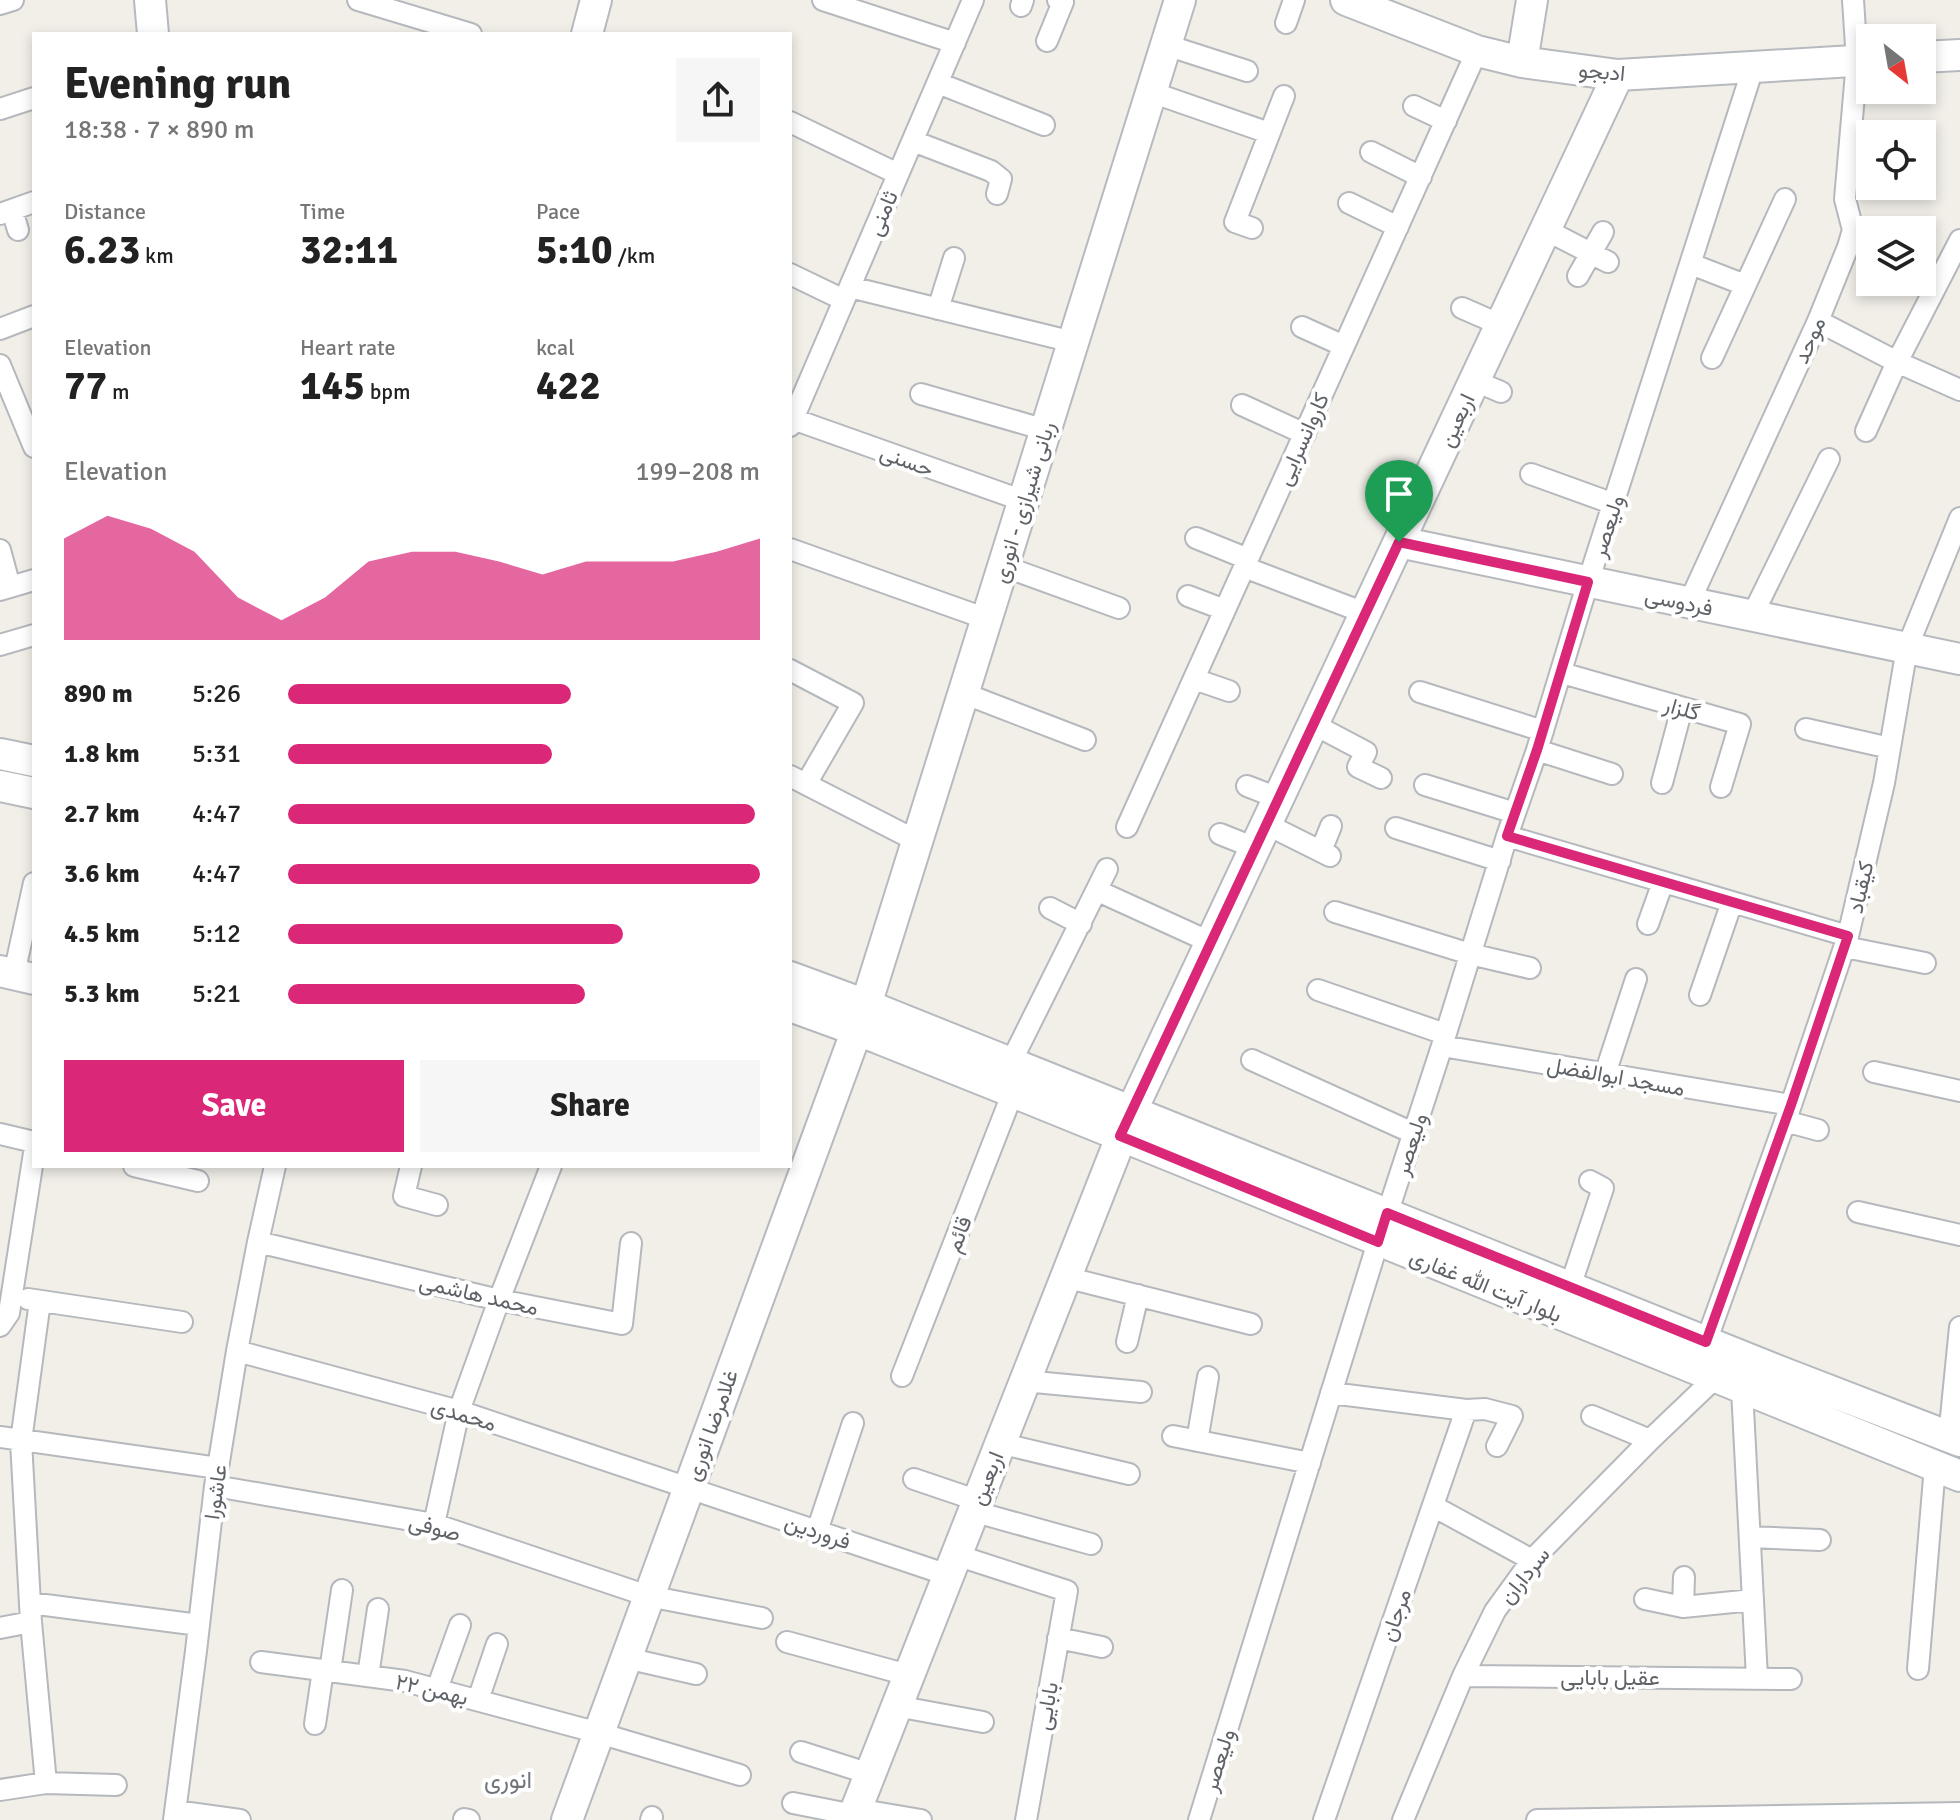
<!DOCTYPE html>
<meta charset="utf-8">
<style>
:root{--surface:#fff;--page:#f6f6f6;--text:#222;--muted:#767676;--accent:#db2777}
body{margin:0;font-family:Signika,Vazirmatn,sans-serif;background:var(--page);color:var(--text);height:100vh;display:flex;flex-direction:column;font-size:30px;white-space:nowrap}
*{box-sizing:border-box;margin:0}
p{font-size:26px;color:var(--muted)}
.icon{flex:none;width:44px;height:44px;fill:none;stroke:currentColor;stroke-width:2;stroke-linecap:round;stroke-linejoin:round}
.map{position:relative;flex:1;overflow:hidden}
.sheet{position:absolute;left:32px;top:32px;width:760px;height:1136px;display:flex;flex-direction:column;background:var(--surface);border-radius:0px;box-shadow:0 4px 12px #0003}
.sheet>*{flex:none}
.needle{width:52px;rotate:149deg}
.tools{position:absolute;left:1856px;top:24px;display:grid;gap:16px}
.tools a{display:grid;place-items:center;width:80px;height:80px;border-radius:0px;background:var(--surface);box-shadow:0 4px 12px #0003;font-size:40px}
.pin{position:absolute;display:grid;place-items:center;width:68px;height:68px;color:#fff;margin:-82px -34px;border-radius:50% 50% 50% 0;rotate:-45deg;box-shadow:0 0 8px #0007}
.pin .icon{rotate:45deg}
.round{display:grid;place-items:center;flex:none;width:84px;height:84px;border-radius:0px;background:var(--page)}
.overview{display:flex;align-items:center;justify-content:space-between;height:136px;padding:0 32px}
h1{font-size:44px;font-weight:800;line-height:60px}
.metrics{display:grid;grid-template-columns:repeat(3,1fr);gap:12px;height:136px;padding:8px 32px}
.metrics div{display:grid;align-content:center}
.metrics b{font-size:40px;font-weight:800}
.metrics small{font-size:22px;font-weight:400}
.metrics p{font-size:22px}
.chart{height:224px;padding:16px 32px}
.chart p{display:flex;justify-content:space-between}
.chart svg{width:100%;height:144px;margin-top:8px;fill:var(--accent);opacity:.7}
.cta{display:flex;gap:16px;margin-top:auto;padding:16px 32px}
.cta a{flex:1;height:92px;border-radius:0px;background:var(--accent);color:#fff;font-size:32px;font-weight:800;line-height:92px;text-align:center}
.cta a+a{background:var(--page);color:var(--text)}
ul{padding:0 32px;list-style:none;font-size:26px}
li{display:grid;grid-template-columns:128px 96px 1fr;align-items:center;height:60px}
li i{height:20px;border-radius:10px;background:var(--accent)}
.map>svg:first-child{display:block}
</style>
<div class="map">
<svg width="1960" height="1820" viewBox="0 0 1960 1820">
<rect width="100%" height="100%" fill="#f1efe8"/>
<g fill="none" stroke-linecap="round" stroke-linejoin="round">
<defs>
<path id="street" d="M358 0 471 34
M823 0 955 43
M0 4 13 0
M1021 6 1023 0
M1286 23 1294 0
M1047 41 1063 2 1058 0
M1166 45 1247 71
M938 83 1044 125
M1151 92 1269 133
M1414 106 1446 121
M0 109 34 98
M790 122 898 174
M913 141 991 171 1001 179 997 194
M1371 152 1421 177
M1349 203 1398 227
M12 210 18 230
M0 214 34 202
M1252 228 1235 222 1284 96
M1546 230 1608 262
M1691 264 1745 285
M790 274 844 300
M1578 276 1603 232
M850 287 1073 342
M1462 308 1501 325
M938 309 954 258
M1818 321 1897 362 1960 390
M1302 327 1344 346
M0 329 34 316
M1712 358 1785 199
M0 365 34 447
M1475 381 1501 392
M921 394 1046 430
M1242 405 1305 434
M790 418 1024 501
M790 426 973 0
M1866 431 1897 362 1960 240
M1531 474 1614 504
M1196 538 1248 559
M790 549 987 619
M0 550 10 587
M1003 566 1119 608
M1244 567 1365 613
M0 590 34 580
M1188 596 1225 610
M1689 603 1818 321 1848 247 1853 230 1845 199 1857 61 1853 0
M1752 616 1829 459
M0 645 34 635
M790 670 853 703 806 784
M1562 673 1740 724 1721 787
M1194 679 1229 691
M1420 692 1543 731
M963 693 1085 740
M1313 724 1366 752 1358 767 1381 778
M1806 729 1890 748
M1537 750 1612 774
M790 776 917 841
M1662 783 1682 708
M1425 785 1515 813
M1247 786 1278 798
M1266 824 1330 856
M1127 827 1477 51
M1396 828 1500 861
M1220 834 1255 848
M1507 836 1848 936
M1321 851 1331 826
M1098 891 1210 942
M1050 908 1081 924
M1335 912 1470 954 1530 968
M1648 924 1663 882
M1845 947 1925 963
M14 974 34 883
M1318 990 1445 1034
M1700 995 1732 902
M1442 1046 1791 1105
M1252 1060 1413 1133
M1010 1064 1107 869
M1874 1072 1960 1091
M1605 1074 1636 979
M1785 1121 1818 1130
M0 1134 34 1142
M134 1166 198 1181
M411 1166 404 1196 437 1205
M1858 1212 1960 1235
M258 1242 499 1300 622 1324 631 1243
M1065 1277 1251 1324
M1570 1287 1603 1188 1590 1181
M28 1299 182 1322
M40 1301 21 1441 31 1622 46 1783
M0 1326 9 1313 34 1153
M1127 1342 1138 1295
M1706 1342 1791 1105 1848 936 1884 783 1907 648 1960 518
M237 1351 459 1411 948 1575
M902 1376 1013 1092
M1024 1381 1141 1392
M1742 1389 1757 1678
M1331 1393 1466 1410 1485 1409 1512 1416 1497 1446
M1592 1416 1650 1440
M1173 1436 1310 1463
M0 1437 218 1468
M1949 1437 1960 1327
M1197 1441 1208 1377
M999 1443 1129 1474
M914 1479 976 1500
M215 1486 434 1524 648 1596 762 1618
M1433 1506 1532 1560
M972 1511 1091 1544
M434 1524 459 1411 499 1300 551 1166
M817 1531 853 1423
M1750 1537 1820 1540
M956 1555 1067 1591 1026 1820
M1645 1599 1683 1607 1753 1600
M30 1603 199 1625
M1683 1607 1684 1577
M0 1628 31 1622
M1058 1638 1102 1647
M787 1642 908 1675
M626 1658 696 1674
M261 1662 405 1681 599 1733 740 1775
M1918 1669 1935 1466
M330 1671 342 1590
M368 1676 378 1609
M1463 1676 1791 1679
M437 1689 460 1625
M478 1700 497 1644
M896 1706 983 1722
M315 1724 323 1670
M801 1752 870 1774
M0 1790 46 1783 116 1785
M793 1803 854 1815
M856 1809 921 1820
M175 1811 240 1820
M464 1819 469 1820
M174 1820 196 1651 215 1486 237 1351 258 1242 275 1166
M651 1820 652 1817
M1199 1820 1378 1242 1442 1046 1507 836 1537 750 1588 582 1753 68
M1324 1820 1466 1410
M1403 1820 1463 1676 1495 1611 1532 1560 1650 1440 1715 1378
M1537 1820 1960 1813"/>
<path id="secondary" d="M150 0 153 34
M1346 0 1477 51 1522 62 1618 75 1870 60
M587 34 596 0
M1922 57 1960 55
M1522 62 1532 0
M1399 542 1960 659
M0 754 34 761
M0 786 34 793
M0 971 34 979
M790 977 866 1005 1781 1372 1960 1441
M790 1006 878 1038 1013 1092 1960 1476
M567 1820 866 1005 1180 0
M852 1820 1131 1112 1618 75"/>
</defs>
<use href="#street" stroke="#b5b8bc" stroke-width="24"/>
<use href="#secondary" stroke="#b6babf" stroke-width="34"/>
<use href="#street" stroke="#fff" stroke-width="20"/>
<use href="#secondary" stroke="#fff" stroke-width="30"/>
</g>
<g fill="none" stroke-linecap="round" stroke-linejoin="round">
<defs>
<path id="route" d="M1399 542 1588 582 1537 750 1507 836 1848 936 1791 1105 1706 1342 1387 1213 1378 1242 1120 1136Z"/>
</defs>
<use href="#route" stroke="#fff" stroke-width="16"/>
<use href="#route" stroke="#db2777" stroke-width="10"/>
</g>
<g text-anchor="middle" stroke-width="8" stroke-linejoin="round" paint-order="stroke">
<g font-size="22" fill="#5f6368" stroke="#fff">
<text transform="translate(1602 71) rotate(5)" y="8">ادبجو</text>
<text transform="translate(882 213) rotate(-67)" y="8">ثامنی</text>
<text transform="translate(1809 340) rotate(-66)" y="8">موحد</text>
<text transform="translate(1456 420) rotate(-65)" y="8">اربعین</text>
<text transform="translate(1302 439) rotate(-66)" y="8">کاروانسرایی</text>
<text transform="translate(907 460) rotate(20)" y="8">حسنی</text>
<text transform="translate(1023 502) rotate(-73)" y="8">ربانی شیرازی - انوری</text>
<text transform="translate(1607 526) rotate(-72)" y="8">ولیعصر</text>
<text transform="translate(1679 601) rotate(12)" y="8">فردوسی</text>
<text transform="translate(1682 708) rotate(16)" y="8">گلزار</text>
<text transform="translate(1860 887) rotate(-77)" y="8">کیقباد</text>
<text transform="translate(1616 1076) rotate(10)" y="8">مسجد ابوالفضل</text>
<text transform="translate(1410 1144) rotate(-72)" y="8">ولیعصر</text>
<text transform="translate(958 1234) rotate(-69)" y="8">قائم</text>
<text transform="translate(1486 1285) rotate(22)" y="8">بلوار آیت الله غفاری</text>
<text transform="translate(479 1294) rotate(13)" y="8">محمد هاشمی</text>
<text transform="translate(464 1414) rotate(17)" y="8">محمدی</text>
<text transform="translate(711 1425) rotate(-70)" y="8">غلامرضا انوری</text>
<text transform="translate(986 1478) rotate(-68)" y="8">اربعین</text>
<text transform="translate(215 1492) rotate(-82)" y="8">عاشورا</text>
<text transform="translate(435 1527) rotate(15)" y="8">صوفی</text>
<text transform="translate(818 1531) rotate(19)" y="8">فروردین</text>
<text transform="translate(1524 1575) rotate(-51)" y="8">سرداران</text>
<text transform="translate(1395 1615) rotate(-71)" y="8">مرجان</text>
<text x="1610" y="1685">عقیل بابایی</text>
<text transform="translate(432 1689) rotate(13)" y="8">۲۲ بهمن</text>
<text transform="translate(1046 1706) rotate(-80)" y="8">بابایی</text>
<text transform="translate(1218 1760) rotate(-73)" y="8">ولیعصر</text>
</g>
<g font-size="24" fill="#70757a" stroke="#fff">
<text x="508" y="1788">انوری</text>
</g>
</g>
</svg>
<div class="tools">
<a><svg class="needle" viewBox="-14 -14 28 28"><path d="M0-13l5 13h-10z" fill="#e53935"/><path d="M0 13l5-13h-10z" fill="#767676"/></svg></a>
<a><svg class="icon" aria-label="locate" viewBox="0 0 24 24"><circle cx="12" cy="12" r="6"/><path d="M12 2v4M12 18v4M2 12h4M18 12h4"/></svg></a>
<a><svg class="icon" aria-label="layers" viewBox="0 0 24 24"><path d="M12 4l9 5-9 5-9-5zM3 14l9 5 9-5"/></svg></a>
</div>
<div class="pin" style="left:1399px;top:542px;background:#1e9e55"><svg class="icon" aria-label="arrive" viewBox="0 0 24 24"><path d="M6 21V4h12l-3 4 3 4H6"/></svg></div>
<section class="sheet">
<div class="overview"><div><h1>Evening run</h1><p>18:38 · 7 × 890 m</p></div><a class="round"><svg class="icon" aria-label="share" viewBox="0 0 24 24"><path d="M12 15V3M7 8l5-5 5 5M5 13v7h14v-7"/></svg></a></div>
<div class="metrics">
<div><p>Distance</p><b>6.23<small> km</small></b></div>
<div><p>Time</p><b>32:11</b></div>
<div><p>Pace</p><b>5:10<small> /km</small></b></div>
</div>
<div class="metrics">
<div><p>Elevation</p><b>77<small> m</small></b></div>
<div><p>Heart rate</p><b>145<small> bpm</small></b></div>
<div><p>kcal</p><b>422</b></div>
</div>
<div class="chart"><p><span>Elevation</span>199–208 m</p>
<svg viewBox="0 0 160 44" preserveAspectRatio="none"><path d="M0 44V13L10 6L20 10L30 17L40 31L50 38L60 31L70 20L80 17L90 17L100 20L110 24L120 20L130 20L140 20L150 17L160 13V44z"/></svg>
</div>
<ul>
<li><b>890 m</b>5:26<i style="width:60%"></i></li>
<li><b>1.8 km</b>5:31<i style="width:56%"></i></li>
<li><b>2.7 km</b>4:47<i style="width:99%"></i></li>
<li><b>3.6 km</b>4:47<i style="width:100%"></i></li>
<li><b>4.5 km</b>5:12<i style="width:71%"></i></li>
<li><b>5.3 km</b>5:21<i style="width:63%"></i></li>
</ul>
<div class="cta"><a>Save</a><a>Share</a></div>
</section>
</div>
